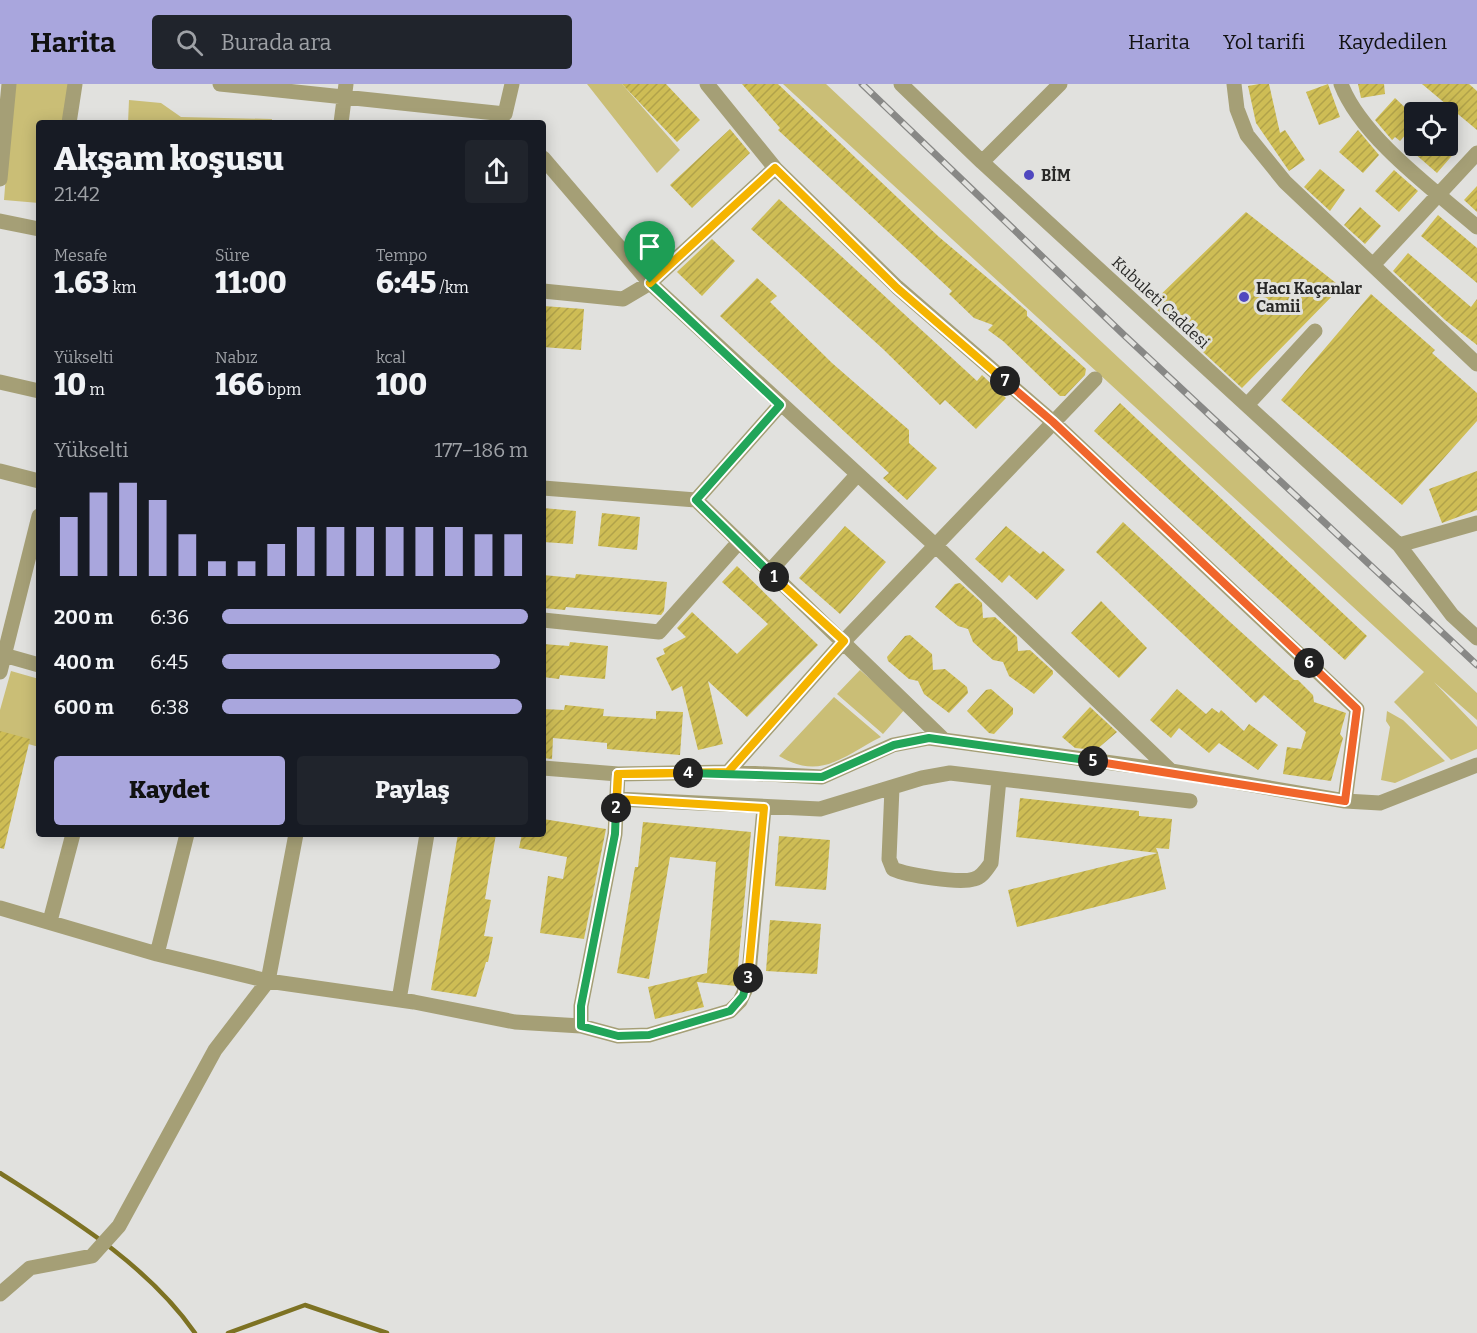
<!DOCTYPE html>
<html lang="tr">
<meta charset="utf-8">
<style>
:root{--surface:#171b24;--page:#20242c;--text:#f1f3f6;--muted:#9ea1a6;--accent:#a9a6dd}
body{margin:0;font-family:Bitter,serif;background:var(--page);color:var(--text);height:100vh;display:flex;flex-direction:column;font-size:22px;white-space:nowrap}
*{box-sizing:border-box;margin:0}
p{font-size:20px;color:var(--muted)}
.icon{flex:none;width:33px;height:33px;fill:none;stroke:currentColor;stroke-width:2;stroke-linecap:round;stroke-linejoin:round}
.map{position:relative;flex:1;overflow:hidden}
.details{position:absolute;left:36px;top:36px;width:510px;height:717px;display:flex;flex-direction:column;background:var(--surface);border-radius:6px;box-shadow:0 3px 15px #0003}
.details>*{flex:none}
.fabs{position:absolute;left:1404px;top:18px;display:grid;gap:12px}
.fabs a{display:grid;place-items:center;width:54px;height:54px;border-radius:6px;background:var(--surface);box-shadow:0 3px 15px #0003;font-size:30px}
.pin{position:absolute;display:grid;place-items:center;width:51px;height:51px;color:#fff;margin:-62px -26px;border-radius:50% 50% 50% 0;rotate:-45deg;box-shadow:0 0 6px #0007}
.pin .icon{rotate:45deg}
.km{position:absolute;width:30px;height:30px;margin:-15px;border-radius:50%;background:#222;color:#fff;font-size:16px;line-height:30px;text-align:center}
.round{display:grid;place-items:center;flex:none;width:63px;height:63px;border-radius:6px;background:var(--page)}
.head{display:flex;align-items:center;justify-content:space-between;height:102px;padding:0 18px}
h1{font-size:33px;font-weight:800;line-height:45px}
.metrics{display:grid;grid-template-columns:repeat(3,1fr);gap:9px;height:102px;padding:6px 18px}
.metrics div{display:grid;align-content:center}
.metrics b{font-size:30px;font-weight:800}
.metrics small{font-size:16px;font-weight:400}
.metrics p{font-size:16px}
.chart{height:168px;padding:12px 18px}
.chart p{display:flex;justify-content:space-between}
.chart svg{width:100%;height:108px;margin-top:6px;stroke:var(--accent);stroke-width:6}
.cta{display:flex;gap:12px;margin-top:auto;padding:12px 18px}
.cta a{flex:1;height:69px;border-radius:6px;background:var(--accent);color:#111;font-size:24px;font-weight:800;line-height:69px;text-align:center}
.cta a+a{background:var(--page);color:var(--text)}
ul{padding:0 18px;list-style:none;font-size:20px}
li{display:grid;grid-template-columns:96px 72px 1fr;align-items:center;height:45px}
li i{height:15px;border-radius:8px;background:var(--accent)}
header{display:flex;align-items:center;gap:36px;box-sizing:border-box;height:84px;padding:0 30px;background:var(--accent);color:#111}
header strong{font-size:28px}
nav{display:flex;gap:33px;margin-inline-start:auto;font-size:21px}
.search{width:420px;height:54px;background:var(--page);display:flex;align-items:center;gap:15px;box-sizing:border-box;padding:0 21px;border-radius:6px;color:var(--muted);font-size:22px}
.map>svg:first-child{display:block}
</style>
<header>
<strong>Harita</strong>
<div class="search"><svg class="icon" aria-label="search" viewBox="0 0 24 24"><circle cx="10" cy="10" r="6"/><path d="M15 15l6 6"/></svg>Burada ara</div>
<nav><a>Harita</a><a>Yol tarifi</a><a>Kaydedilen</a></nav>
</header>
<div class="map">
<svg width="1477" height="1249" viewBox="0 0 1477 1249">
<defs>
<pattern id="building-hatch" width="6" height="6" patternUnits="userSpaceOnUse" patternTransform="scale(1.5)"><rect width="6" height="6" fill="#cebd55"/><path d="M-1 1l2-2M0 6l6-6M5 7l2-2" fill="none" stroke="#b1a24a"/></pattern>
</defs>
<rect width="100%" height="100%" fill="#e1e1de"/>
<path fill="#cabe76" d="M13 0H70L63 39H39V119L4 116Z
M587 0H622L680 66 657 89Z
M783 0H826L1477 609V636L1434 598 1477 643V665L1451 676 1394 618 1424 588Z
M129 16 161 19 181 33 272 35V39H128Z
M860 586 905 625 883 650 837 610Z
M11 587 39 595V663L0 652V626Z
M834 613 881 653C843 672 821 697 779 672Z
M1387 627 1403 636 1445 677 1395 699 1381 696 1390 643 1386 637Z"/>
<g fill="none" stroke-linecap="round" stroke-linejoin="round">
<path stroke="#7d7223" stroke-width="4.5" d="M0 1089C70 1134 147 1180 195 1249
M228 1249 305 1221 387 1249"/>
</g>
<path fill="url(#building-hatch)" d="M622 0H666L700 36 677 58Z
M742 0H778L939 153 1027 227V232L1086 285 1085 291 1065 312H1060L1003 257 988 246 993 241 974 234 949 210 952 207 778 46 780 44Z
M1259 0H1269L1280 49 1285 46 1305 76 1289 87 1256 39 1248 2Z
M1328 0 1340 33 1319 41 1306 8Z
M1358 0H1384L1385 10 1361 14Z
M1422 0H1469L1477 7V46Z
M1395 14 1414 32V41L1400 57 1395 53 1392 56 1375 36Z
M730 45 750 69 692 124 670 101Z
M1358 46 1379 71 1363 89 1339 68Z
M1406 62H1450L1456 67 1437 89Z
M1320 85 1345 106 1330 127 1304 103Z
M1394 86 1418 107 1399 128 1375 107Z
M1477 102V128L1464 116Z
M779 115 977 297 982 291 1006 314 976 345 945 316 940 321 883 265 751 145Z
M1360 123 1381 142 1365 160 1344 141Z
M1246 128 1341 203 1242 304 1151 220Z
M1438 131 1477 164V199L1421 152Z
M712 155 735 177 702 212 677 188Z
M1408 169 1471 223 1477 215V261L1445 236 1393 187Z
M757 194 777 212 770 218 832 279 909 346V359L937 384 907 416 883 394 889 389 720 232Z
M1371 210 1435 266 1432 269 1477 309V337L1402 421 1281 316Z
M543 222 584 225 581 266 543 263Z
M1120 319 1367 552 1345 576 1094 347Z
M1477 387V426L1442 439 1429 405Z
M543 424 576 427 573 460 543 458Z
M602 429 640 433 637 466 598 462Z
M1123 438 1229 537 1294 596H1298L1313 611 1314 618 1346 629 1340 650 1343 654 1331 697 1283 690 1287 663 1301 665 1306 648 1264 611 1256 619 1096 468Z
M845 442 886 478 840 530 799 494Z
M1006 442 1040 470 1043 467 1065 486 1037 516 1009 491 1002 499 975 475Z
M737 482 818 561 747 633 708 597 723 660 698 666 682 602 672 607 656 574 665 570 663 565 686 553 677 544 692 528 737 570 768 540 722 498Z
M576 490 667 498 664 527 661 531 566 523 565 526 543 524V491L575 494Z
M960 499 982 519 983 534 995 533 1017 553 1018 567 1030 566 1053 587V590L1034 610 1009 592 1003 578 993 576 973 558 968 545 958 542 935 523 955 500Z
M1101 517 1147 564 1119 594 1071 549Z
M910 551 932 570 933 586 945 585 967 603 968 609 949 629 924 610 918 597 909 595 888 577 887 573 905 552Z
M570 558 608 562 605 595 560 591 559 595 543 593V560L569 562Z
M991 605 1013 624V630L994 650 989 649 967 627 986 606Z
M1177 605 1206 630 1212 624 1219 629 1221 626 1244 647 1249 640 1278 661 1258 686 1219 659 1209 669 1179 644 1171 654 1150 636Z
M565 621 604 625 603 632 656 635V627L683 628 680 671 607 665V659L553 654 552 675 543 674V625L564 626Z
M1090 623 1117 648 1096 666 1075 664 1062 653Z
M0 647 30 655 4 765 0 764Z
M1020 714 1139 727V732L1172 735 1169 765 1156 764 1158 769 1016 753Z
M543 735 606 745 584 855 540 849 548 792 563 795 567 773 519 764 522 750H543Z
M643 738 751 748 736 902 697 898 704 923 655 935 648 903 707 889 716 778 670 773 649 895 617 889 635 783H638Z
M458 750H496L485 815 491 816 484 852 493 853 488 878H486L476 913 431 906Z
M779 752 830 756 826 806 775 802Z
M1158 769 1166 805 1017 843 1008 806Z
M770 836 821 840 817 890 766 887Z"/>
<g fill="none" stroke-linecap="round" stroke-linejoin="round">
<path stroke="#a59f76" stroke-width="15" d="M220 0 505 30 512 0
M707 0 775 84
M901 0 982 78 1399 461 1452 531 1477 554
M1234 0 1237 25 1247 51 1285 98 1477 280
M1341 0C1361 53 1434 106 1477 143
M69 39 75 0
M341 39 346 0
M543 74 650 199 937 463 1171 687 1345 717 1380 719 1477 681
M982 78 1060 0
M0 95 9 0
M0 137 39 145
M1374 180 1477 69
M543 207 623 215 650 199 775 84 897 203 1053 338 1357 625 1345 717
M0 298 39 307
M1247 321 1315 247
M0 387 39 397
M543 404 696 416 780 321
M696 416 944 656
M1399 461 1477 439
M769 488 857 391
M543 536 659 548 738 459
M0 570 39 581
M0 588 39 432
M543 684 618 690 728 688 822 693 893 661 929 654 1171 687
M728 688 844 557 1095 295
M892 704 889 775 893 785C907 791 959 800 974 795 982 793 986 786 991 779L999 695
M617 715 820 725 922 694 950 689 1190 717
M0 824 157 870 268 897 414 918 515 938 581 942 618 952 649 951 730 927 740 917 748 900 764 724
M50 837 73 750
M157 870 187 750
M399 916 427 750
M581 942V922L615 750 618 690
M0 1210 30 1184 92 1172 119 1142 215 966 268 897 296 750"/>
<defs>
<path id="rail" d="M862 0 1124 251 1477 581"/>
</defs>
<use href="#rail" stroke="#888886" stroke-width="7"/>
<use href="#rail" stroke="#e1e1de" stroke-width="4.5" stroke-dasharray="14" stroke-linecap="butt"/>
</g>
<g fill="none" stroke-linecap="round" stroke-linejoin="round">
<defs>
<path id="split-1" d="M650 199 780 321 696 416 774 493"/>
<path id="split-2" d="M616 724 618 690 728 688 844 557 774 493"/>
<path id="split-3" d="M616 724 615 750 581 922V942L618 952 649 951 730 927 743 912 748 894"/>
<path id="split-4" d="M688 689 618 690 617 715 764 724 748 894"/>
<path id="split-5" d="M688 689 822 693 894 661 929 654 1093 677"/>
<path id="split-6" d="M1093 677 1345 717 1357 625 1309 579"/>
<path id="split-7" d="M1005 297 1053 338 1309 579"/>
<path id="split-8" d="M650 199 775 84 897 204 1005 297"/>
</defs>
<use href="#split-1" stroke="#fff" stroke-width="12"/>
<use href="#split-2" stroke="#fff" stroke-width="12"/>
<use href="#split-3" stroke="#fff" stroke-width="12"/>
<use href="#split-4" stroke="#fff" stroke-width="12"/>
<use href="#split-5" stroke="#fff" stroke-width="12"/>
<use href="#split-6" stroke="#fff" stroke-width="12"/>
<use href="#split-7" stroke="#fff" stroke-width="12"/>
<use href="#split-8" stroke="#fff" stroke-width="12"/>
<use href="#split-1" stroke="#22a559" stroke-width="8"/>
<use href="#split-2" stroke="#f5b400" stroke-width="8"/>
<use href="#split-3" stroke="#22a559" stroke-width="8"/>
<use href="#split-4" stroke="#f5b400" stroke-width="8"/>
<use href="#split-5" stroke="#22a559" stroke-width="8"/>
<use href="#split-6" stroke="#f0652b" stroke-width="8"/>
<use href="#split-7" stroke="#f0652b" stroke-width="8"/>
<use href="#split-8" stroke="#f5b400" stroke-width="8"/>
</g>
<g fill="#5048bf" stroke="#e1e1de" stroke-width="2">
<circle cx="1029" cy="91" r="6"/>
<circle cx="1244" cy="213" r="6"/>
</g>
<g text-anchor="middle" stroke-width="6" stroke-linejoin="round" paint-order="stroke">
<g font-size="16" font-weight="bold" fill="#282827" stroke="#e1e1de" text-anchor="start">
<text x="1041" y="97">BİM</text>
<text x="1256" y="210">Hacı Kaçanlar<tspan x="1256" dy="18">Camii</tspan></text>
</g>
<g font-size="16" fill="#282827" stroke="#e1e1de">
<text transform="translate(1161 218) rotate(43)" y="6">Kubuleti Caddesi</text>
</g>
</g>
</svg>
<div class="fabs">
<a><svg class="icon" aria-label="locate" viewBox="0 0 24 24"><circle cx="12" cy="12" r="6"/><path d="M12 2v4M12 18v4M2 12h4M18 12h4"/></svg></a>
</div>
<div class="pin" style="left:650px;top:199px;background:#1e9e55"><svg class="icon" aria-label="arrive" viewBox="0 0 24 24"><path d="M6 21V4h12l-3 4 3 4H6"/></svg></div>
<b class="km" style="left:774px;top:493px">1</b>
<b class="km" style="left:616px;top:724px">2</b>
<b class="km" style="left:748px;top:894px">3</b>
<b class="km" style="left:688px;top:689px">4</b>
<b class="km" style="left:1093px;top:677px">5</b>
<b class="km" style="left:1309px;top:579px">6</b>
<b class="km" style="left:1005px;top:297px">7</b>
<section class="details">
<div class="head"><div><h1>Akşam koşusu</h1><p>21:42</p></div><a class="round"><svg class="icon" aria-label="share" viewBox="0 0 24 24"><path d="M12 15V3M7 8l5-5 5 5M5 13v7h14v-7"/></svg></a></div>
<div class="metrics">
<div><p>Mesafe</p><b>1.63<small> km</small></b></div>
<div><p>Süre</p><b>11:00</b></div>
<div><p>Tempo</p><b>6:45<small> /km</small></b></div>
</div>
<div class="metrics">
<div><p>Yükselti</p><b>10<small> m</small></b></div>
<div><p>Nabız</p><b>166<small> bpm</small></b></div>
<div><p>kcal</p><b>100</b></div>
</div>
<div class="chart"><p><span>Yükselti</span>177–186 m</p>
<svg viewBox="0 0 160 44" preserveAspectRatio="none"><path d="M5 44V20M15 44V10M25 44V6M35 44V13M45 44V27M55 44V38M65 44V38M75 44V31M85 44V24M95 44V24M105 44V24M115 44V24M125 44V24M135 44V24M145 44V27M155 44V27"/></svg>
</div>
<ul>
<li><b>200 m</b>6:36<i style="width:100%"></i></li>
<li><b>400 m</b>6:45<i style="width:91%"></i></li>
<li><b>600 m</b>6:38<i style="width:98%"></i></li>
</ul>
<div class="cta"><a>Kaydet</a><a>Paylaş</a></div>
</section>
</div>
